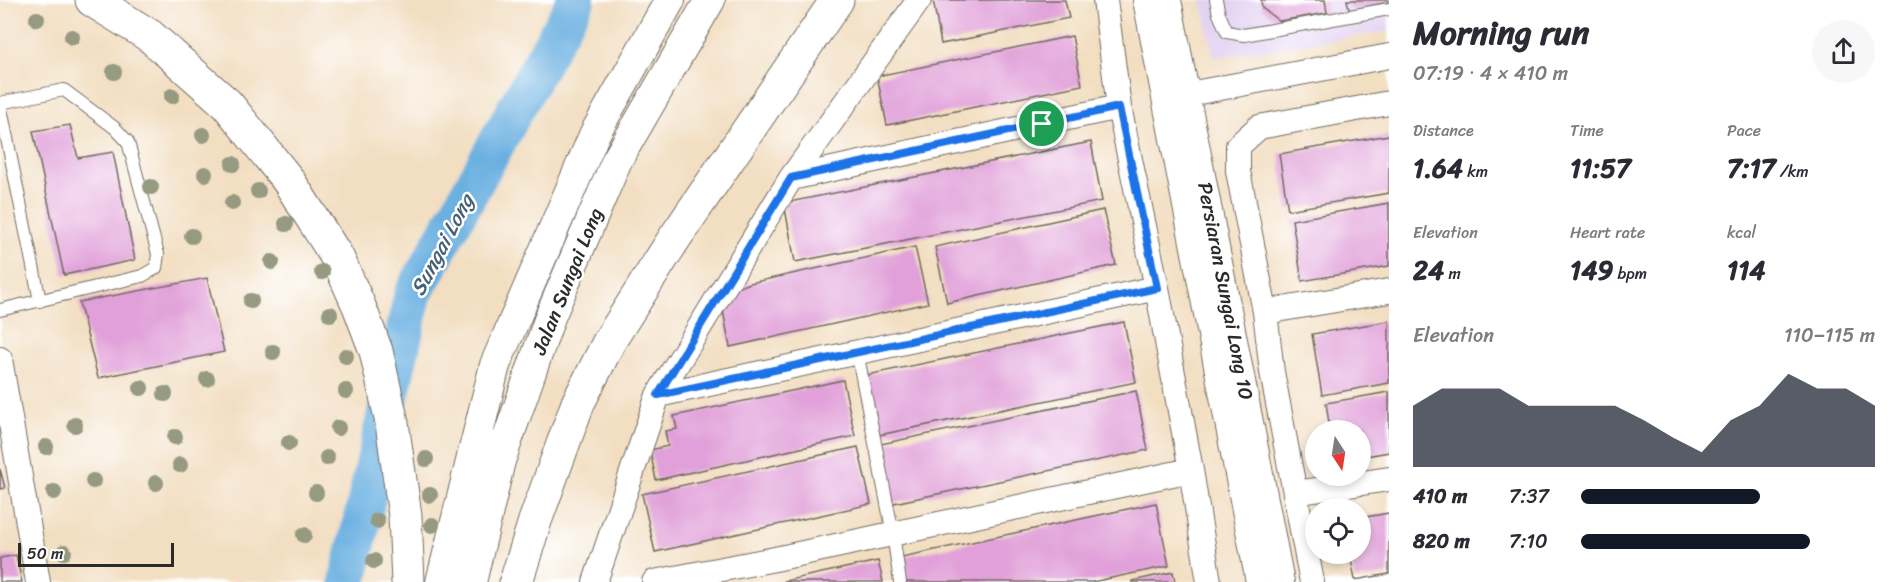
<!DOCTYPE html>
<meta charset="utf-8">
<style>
:root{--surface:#fff;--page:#f7f7f7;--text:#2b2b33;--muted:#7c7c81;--accent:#111827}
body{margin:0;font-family:Sriracha,sans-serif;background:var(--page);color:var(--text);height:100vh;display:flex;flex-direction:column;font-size:22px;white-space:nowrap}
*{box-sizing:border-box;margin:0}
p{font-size:20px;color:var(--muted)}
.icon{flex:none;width:33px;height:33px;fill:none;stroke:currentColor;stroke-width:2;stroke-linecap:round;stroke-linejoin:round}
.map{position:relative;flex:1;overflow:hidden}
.drawer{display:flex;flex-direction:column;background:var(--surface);width:510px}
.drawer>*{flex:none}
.needle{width:39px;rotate:168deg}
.buttons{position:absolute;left:1305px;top:420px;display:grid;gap:12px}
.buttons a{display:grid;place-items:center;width:66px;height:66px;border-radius:50%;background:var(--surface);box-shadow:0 3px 9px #0003;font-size:30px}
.scale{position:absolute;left:18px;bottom:15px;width:156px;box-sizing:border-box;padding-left:6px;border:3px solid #2b2b2b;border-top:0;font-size:16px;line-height:21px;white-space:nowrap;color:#2b2b2b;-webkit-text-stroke:4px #fff;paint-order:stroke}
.pin{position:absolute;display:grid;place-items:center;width:51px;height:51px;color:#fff;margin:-26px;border:3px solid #fff;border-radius:50%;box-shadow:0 2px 6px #0007}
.round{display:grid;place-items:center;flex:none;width:63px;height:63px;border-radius:32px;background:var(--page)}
.head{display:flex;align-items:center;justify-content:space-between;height:102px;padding:0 24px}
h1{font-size:33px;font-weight:800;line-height:45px}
.figures{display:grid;grid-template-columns:repeat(3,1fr);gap:9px;height:102px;padding:6px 24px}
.figures div{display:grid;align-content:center}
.figures b{font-size:26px;font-weight:800}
.figures small{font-size:16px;font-weight:400}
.figures p{font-size:16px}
.chart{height:168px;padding:12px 24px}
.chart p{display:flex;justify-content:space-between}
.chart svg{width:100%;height:108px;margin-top:6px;fill:var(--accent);opacity:.7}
ul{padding:0 24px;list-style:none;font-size:20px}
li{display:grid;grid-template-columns:96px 72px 1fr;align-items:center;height:45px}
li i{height:15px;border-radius:8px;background:var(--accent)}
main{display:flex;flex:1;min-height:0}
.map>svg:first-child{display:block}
</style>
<main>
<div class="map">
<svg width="1389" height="582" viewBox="0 0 1389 582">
<rect width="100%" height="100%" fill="#fff"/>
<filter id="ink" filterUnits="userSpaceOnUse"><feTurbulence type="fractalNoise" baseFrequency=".0167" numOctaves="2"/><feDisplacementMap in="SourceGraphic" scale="12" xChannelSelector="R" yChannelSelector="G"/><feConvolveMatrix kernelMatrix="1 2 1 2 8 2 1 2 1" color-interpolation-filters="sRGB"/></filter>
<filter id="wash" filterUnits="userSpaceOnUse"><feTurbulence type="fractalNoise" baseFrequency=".008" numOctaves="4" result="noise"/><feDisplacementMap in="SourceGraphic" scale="24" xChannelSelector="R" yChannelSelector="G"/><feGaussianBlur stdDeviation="1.35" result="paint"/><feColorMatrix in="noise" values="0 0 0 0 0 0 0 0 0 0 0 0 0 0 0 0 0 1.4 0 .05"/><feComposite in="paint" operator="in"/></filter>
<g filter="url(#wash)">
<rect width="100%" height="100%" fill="#f2dec1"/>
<path fill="#e3d3f2" d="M1201 0H1389V31L1214 58Z"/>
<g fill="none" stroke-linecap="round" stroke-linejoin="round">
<path stroke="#6bb0e1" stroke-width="38" d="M348 582 413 294 576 0"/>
</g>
<g id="blocks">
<path fill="#e1a0d9" d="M933 0H1065L1069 18 941 44Z
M1261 0H1325L1327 13 1279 21 1262 8Z
M1347 0H1389V2L1349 10Z
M1072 36 1082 85 887 125 877 76Z
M70 125 78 158 113 152 135 260 64 275 33 131Z
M1389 135V193L1288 210 1279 154Z
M1091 142 1102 201 795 262 784 203Z
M1389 203V266L1302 281 1292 220Z
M1103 210 1116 265 947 303 935 247Z
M915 247 928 303 730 347 720 295 750 283Z
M207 278 224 352 98 378 79 302Z
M1389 321V383L1322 395 1312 334Z
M1124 322 1136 382 874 436 862 376Z
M843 380 855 436 656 480 650 450 668 446 665 431 677 429 674 416Z
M1136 391 1148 450 889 504 876 445Z
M1389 392V452L1360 457V430H1330L1326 403Z
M858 447 871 504 655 552 642 494Z
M0 469 5 488 0 489Z
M1156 503 1169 566 1092 582H902L897 558Z
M1389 513V574L1355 580 1350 554H1360V518Z
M16 555 22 582H0V558Z
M878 561 883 582H784V581Z
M1173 572 1175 582H1132V581Z"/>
</g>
</g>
<g filter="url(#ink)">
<use href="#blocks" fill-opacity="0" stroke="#716a60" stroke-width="1.5"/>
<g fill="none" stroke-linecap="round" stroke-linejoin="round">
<defs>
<path id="service" d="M1216 0 1219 14 1227 32 1244 35 1389 9
M0 103 64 90 115 128 128 142 158 254 156 268 142 276 0 310
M0 104 40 301
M857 352 893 534 900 582"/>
<path id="minor" d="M1105 0 1119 107 1157 288 1191 470 1209 582
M1145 0 1258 582
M1169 0 1282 582
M1173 97 1389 56
M791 178 1119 107
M1265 312 1389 291
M0 359 38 582
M658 395 1157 288
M1295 493 1389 479
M595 582 658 395 791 178 919 0
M654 582 775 559 1191 470
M1312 582 1272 372 1265 312 1238 171V146L1259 127 1389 103"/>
<path id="tertiary" d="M441 582 495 365 595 133 670 0
M471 582 500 461 550 317 617 160 710 0"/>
<path id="motorway" d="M92 0 150 36 227 104 288 180 337 257 359 306 376 351 392 423 405 516 408 582
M516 582 535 521 578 403 610 340 674 239 837 0"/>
</defs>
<use href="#service" stroke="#716a60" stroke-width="14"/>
<use href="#minor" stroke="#716a60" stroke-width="26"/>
<use href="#tertiary" stroke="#716a60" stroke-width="32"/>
<use href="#motorway" stroke="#716a60" stroke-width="35"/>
<use href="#service" stroke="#fff" stroke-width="12"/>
<use href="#minor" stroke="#fff" stroke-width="24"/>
<use href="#tertiary" stroke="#fff" stroke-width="30"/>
<use href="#motorway" stroke="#fff" stroke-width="33"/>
</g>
<g fill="#969a80">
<circle cx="37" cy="19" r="8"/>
<circle cx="72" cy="37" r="8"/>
<circle cx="114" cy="72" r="8"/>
<circle cx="172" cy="96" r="8"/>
<circle cx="203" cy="135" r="8"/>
<circle cx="233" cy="164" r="8"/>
<circle cx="205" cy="174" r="8"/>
<circle cx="151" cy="187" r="8"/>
<circle cx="258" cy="191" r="8"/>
<circle cx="232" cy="203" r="8"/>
<circle cx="286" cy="224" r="8"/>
<circle cx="192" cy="236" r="8"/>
<circle cx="272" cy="262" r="8"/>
<circle cx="322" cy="272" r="8"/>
<circle cx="251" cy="301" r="8"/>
<circle cx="330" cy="314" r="8"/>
<circle cx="273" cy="352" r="8"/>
<circle cx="346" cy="356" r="8"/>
<circle cx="207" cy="379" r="8"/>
<circle cx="141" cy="388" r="8"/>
<circle cx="346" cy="391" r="8"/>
<circle cx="165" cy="394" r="8"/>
<circle cx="75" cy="425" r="8"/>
<circle cx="338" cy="428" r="8"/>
<circle cx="175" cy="437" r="8"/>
<circle cx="289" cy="443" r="8"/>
<circle cx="46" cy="447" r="8"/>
<circle cx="327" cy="458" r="8"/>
<circle cx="426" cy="459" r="8"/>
<circle cx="180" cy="465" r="8"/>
<circle cx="93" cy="481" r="8"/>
<circle cx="156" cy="483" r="8"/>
<circle cx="54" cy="492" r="8"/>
<circle cx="316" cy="493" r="8"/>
<circle cx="430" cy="495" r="8"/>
<circle cx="377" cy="521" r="8"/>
<circle cx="432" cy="525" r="8"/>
<circle cx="304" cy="535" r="8"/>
<circle cx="64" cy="552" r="8"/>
<circle cx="374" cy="561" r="8"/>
</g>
</g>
<g fill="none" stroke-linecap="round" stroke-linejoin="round" filter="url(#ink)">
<defs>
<path id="route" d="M1119 107 1157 288 658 395 791 178Z"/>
</defs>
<use href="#route" stroke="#fff" stroke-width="12"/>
<use href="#route" stroke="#1a73e8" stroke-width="8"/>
</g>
<g text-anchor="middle" stroke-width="5" stroke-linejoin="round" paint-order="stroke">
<g font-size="20" fill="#2b2b2b" stroke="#fff">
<text transform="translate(567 281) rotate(-68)" y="7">Jalan Sungai Long</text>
<text transform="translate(1226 291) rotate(79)" y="7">Persiaran Sungai Long 10</text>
</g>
<g font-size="21" font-style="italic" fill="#456074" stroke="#fff">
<text transform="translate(442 245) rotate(-62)" y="7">Sungai Long</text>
</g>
</g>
</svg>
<div class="buttons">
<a><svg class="needle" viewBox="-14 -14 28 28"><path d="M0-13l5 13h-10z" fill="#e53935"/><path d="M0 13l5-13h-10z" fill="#7c7c81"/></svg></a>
<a><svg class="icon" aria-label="locate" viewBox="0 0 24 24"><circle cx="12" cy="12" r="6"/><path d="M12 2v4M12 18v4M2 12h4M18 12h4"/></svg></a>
</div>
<div class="scale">50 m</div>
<div class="pin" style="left:1042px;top:124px;background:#1e9e55"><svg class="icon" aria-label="arrive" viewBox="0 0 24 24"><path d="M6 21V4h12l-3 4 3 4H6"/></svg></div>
</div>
<section class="drawer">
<div class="head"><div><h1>Morning run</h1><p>07:19 · 4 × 410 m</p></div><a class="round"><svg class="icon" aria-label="share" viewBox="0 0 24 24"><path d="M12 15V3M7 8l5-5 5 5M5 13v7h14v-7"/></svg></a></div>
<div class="figures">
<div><p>Distance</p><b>1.64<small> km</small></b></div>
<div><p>Time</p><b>11:57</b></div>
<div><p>Pace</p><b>7:17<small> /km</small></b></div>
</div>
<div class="figures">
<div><p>Elevation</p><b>24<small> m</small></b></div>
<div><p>Heart rate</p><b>149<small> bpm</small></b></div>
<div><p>kcal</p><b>114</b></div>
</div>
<div class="chart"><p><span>Elevation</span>110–115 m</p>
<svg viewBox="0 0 160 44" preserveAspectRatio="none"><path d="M0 44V19L10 12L20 12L30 12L40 19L50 19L60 19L70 19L80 25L90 32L100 38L110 25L120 19L130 6L140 12L150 12L160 19V44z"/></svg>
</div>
<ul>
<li><b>410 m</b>7:37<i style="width:61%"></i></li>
<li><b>820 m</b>7:10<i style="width:78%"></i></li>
</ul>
</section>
</main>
